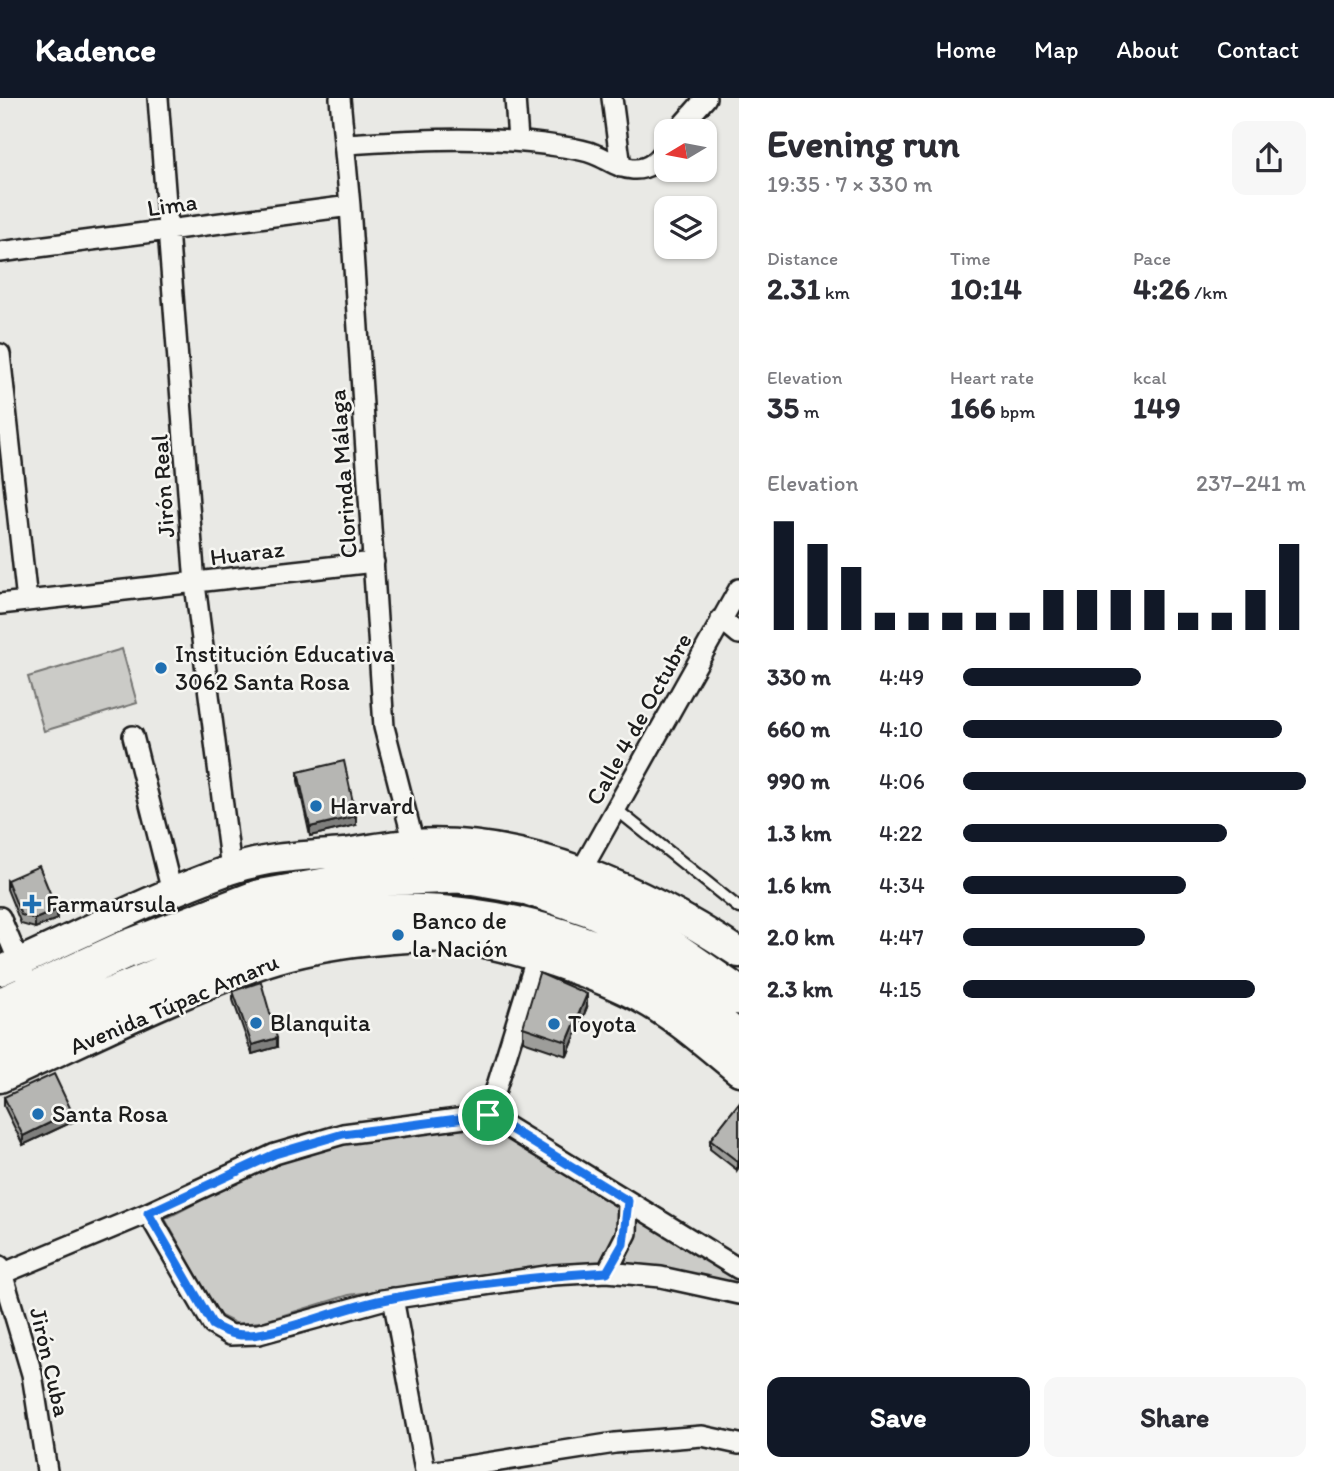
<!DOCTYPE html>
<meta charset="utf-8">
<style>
:root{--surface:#fff;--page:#f7f7f7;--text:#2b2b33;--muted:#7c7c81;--accent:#111827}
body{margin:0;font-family:Itim,sans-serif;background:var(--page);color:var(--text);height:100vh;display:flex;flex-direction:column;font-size:26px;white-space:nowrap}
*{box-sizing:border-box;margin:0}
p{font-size:23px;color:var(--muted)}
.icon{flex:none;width:38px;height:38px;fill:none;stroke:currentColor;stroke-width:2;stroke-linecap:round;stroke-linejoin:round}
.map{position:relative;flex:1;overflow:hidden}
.side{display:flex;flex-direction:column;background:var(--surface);width:595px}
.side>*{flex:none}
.needle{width:46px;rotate:260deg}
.tools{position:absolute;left:654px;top:21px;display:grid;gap:14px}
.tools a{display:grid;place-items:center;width:63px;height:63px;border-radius:14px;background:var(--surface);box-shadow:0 2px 5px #0004;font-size:35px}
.pin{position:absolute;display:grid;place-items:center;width:60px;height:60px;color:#fff;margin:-30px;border:4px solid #fff;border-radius:50%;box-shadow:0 2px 7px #0007}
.round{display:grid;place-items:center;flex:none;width:74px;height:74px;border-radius:14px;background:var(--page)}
.headline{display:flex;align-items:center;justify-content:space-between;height:119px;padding:0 28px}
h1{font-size:38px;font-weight:700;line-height:52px}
.metrics{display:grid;grid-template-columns:repeat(3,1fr);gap:10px;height:119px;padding:7px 28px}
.metrics div{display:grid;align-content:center}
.metrics b{font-size:30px;font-weight:700}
.metrics small{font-size:19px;font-weight:400}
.metrics p{font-size:19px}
.chart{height:196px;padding:14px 28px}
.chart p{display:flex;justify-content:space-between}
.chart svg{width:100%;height:126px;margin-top:7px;stroke:var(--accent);stroke-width:6}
.button{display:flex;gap:14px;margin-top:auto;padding:14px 28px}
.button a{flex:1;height:80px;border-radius:14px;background:var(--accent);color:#fff;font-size:28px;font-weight:700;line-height:80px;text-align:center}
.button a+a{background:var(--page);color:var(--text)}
ul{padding:0 28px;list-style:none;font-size:23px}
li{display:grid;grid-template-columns:112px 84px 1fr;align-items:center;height:52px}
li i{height:18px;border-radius:9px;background:var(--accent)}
header{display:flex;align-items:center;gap:42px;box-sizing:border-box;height:98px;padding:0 35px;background:var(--accent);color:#fff}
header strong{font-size:33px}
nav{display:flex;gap:38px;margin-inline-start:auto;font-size:24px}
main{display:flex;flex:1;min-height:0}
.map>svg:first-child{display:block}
</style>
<header>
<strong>Kadence</strong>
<nav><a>Home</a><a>Map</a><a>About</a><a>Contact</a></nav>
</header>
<main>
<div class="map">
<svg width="739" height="1373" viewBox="0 0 739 1373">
<rect width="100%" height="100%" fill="#e9e9e5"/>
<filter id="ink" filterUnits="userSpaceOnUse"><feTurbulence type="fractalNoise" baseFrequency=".0143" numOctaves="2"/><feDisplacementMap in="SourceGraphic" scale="14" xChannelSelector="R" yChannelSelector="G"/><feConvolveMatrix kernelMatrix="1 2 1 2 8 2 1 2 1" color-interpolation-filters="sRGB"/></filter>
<g filter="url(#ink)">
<path fill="#cbcbc7" stroke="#747472" stroke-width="2" d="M122 551 137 605 44 633 28 579Z
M489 1030 739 1181V1186L664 1170 607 1164 554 1168 349 1197 261 1224 237 1226 219 1217 165 1121C200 1104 235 1083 272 1068 339 1042 417 1031 489 1030Z"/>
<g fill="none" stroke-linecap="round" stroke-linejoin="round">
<defs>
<path id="lane" d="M617 712 739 810"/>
<path id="street" d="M158 0 195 486 231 771
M340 0 350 108 384 629 414 746
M515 0 518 42
M612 0 621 69
M677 33 706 0
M344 46C416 42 485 37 557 48 570 50 582 51 594 56 608 61 617 70 633 71 649 72 659 62 667 49
M0 154 350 108
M0 256 27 503
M0 506 374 464
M721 521 739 536
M133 638 172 794
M581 773 739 491
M0 819 24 876
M488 1017 536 861
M148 1115 213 1227 230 1237 259 1236 382 1202 553 1177 607 1174 661 1179 739 1196
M0 1168 32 1276 47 1373
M607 1174 627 1135 628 1103
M4 1175 148 1115 275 1056 343 1036 488 1017 739 1171
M393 1200 425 1373
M436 1373 615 1345 702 1338 739 1346"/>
<path id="secondary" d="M0 873C76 839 150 800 229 772 266 759 304 758 344 755 366 752 389 747 412 746 527 738 646 793 739 855
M0 980C85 942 169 899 257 867 310 848 394 837 450 840 502 844 590 874 637 898 674 917 707 947 739 973"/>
<path id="highway" d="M0 909 122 853 258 801 381 779 459 776 528 788 592 810 657 841 739 898
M0 947C55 922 110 899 165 876 212 856 260 835 310 825 417 803 527 819 625 865 667 885 703 915 739 943"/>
</defs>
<use href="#lane" stroke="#1c1c1c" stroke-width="15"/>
<use href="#street" stroke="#1c1c1c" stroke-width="24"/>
<use href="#secondary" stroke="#1c1c1c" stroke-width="33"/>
<use href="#highway" stroke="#1c1c1c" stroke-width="42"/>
<use href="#lane" stroke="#f6f6f2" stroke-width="10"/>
<use href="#street" stroke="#f6f6f2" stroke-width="19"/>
<use href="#secondary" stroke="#f6f6f2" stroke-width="28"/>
<use href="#highway" stroke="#f6f6f2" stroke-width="37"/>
</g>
<path fill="#9d9d9a" stroke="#1c1c1c" stroke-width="2" d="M298 674 356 727 310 738 298 683Z
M7 782 57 821 35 830 21 826 7 791Z
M233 893 277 949 252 956 233 902Z
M587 909 567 958 523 943V929Z
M4 999 72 1024 23 1047 4 1008Z
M739 1005V1069L737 1072 710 1051V1042Z"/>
<path fill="#7f7f7d" stroke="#1c1c1c" stroke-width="2" d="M356 718V727L310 738V729Z
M57 812V821L35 830V821Z
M587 896V909L567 958V944Z
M277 940V949L252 956V947Z
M72 1014V1024L23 1047V1038Z
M739 1060V1069L737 1072V1063Z"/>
<path fill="#b6b6b3" stroke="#1c1c1c" stroke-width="2" d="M344 663 356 718 310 729 298 674Z
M39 768 57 812 35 821 21 817 7 782Z
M539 875 587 896 567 944 523 929Z
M261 884 277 940 252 947 233 893Z
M54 976 72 1014 23 1038 4 999Z
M739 1005V1060L737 1063 710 1042Z"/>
</g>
<g fill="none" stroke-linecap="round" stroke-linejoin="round" filter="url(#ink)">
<defs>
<path id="route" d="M488 1017 628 1103 623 1146 607 1174C533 1179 456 1187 383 1202 341 1210 300 1229 259 1236 241 1239 228 1236 213 1227L148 1115 275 1056 343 1036Z"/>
</defs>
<use href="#route" stroke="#fff" stroke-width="14"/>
<use href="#route" stroke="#1a73e8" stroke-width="9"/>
</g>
<g fill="#1f6fb2" stroke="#f6f6f2" stroke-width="2.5">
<circle cx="161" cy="570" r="7"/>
<circle cx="316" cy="708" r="7"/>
<path d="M28.5 795.5h7v7h7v7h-7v7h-7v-7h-7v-7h7z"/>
<circle cx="398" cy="837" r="7"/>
<circle cx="256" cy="925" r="7"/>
<circle cx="554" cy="926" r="7"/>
<circle cx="38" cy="1016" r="7"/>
</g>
<g text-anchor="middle" stroke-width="5" stroke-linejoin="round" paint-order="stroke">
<g font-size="24" fill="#1c1c1c" stroke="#f6f6f2">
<text transform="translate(172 107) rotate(-8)" y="8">Lima</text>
<text transform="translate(343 376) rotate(-94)" y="8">Clorinda Málaga</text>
<text transform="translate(163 388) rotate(-94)" y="8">Jirón Real</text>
<text transform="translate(247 455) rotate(-7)" y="8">Huaraz</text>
<text transform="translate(639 621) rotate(-61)" y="8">Calle 4 de Octubre</text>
<text transform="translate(174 906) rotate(-23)" y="8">Avenida Túpac Amaru</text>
<text transform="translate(50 1264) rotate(77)" y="8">Jirón Cuba</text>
</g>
<g font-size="24" fill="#1c1c1c" stroke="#f6f6f2" text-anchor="start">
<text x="175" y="564">Institución Educativa<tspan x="175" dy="28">3062 Santa Rosa</tspan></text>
<text x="330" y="716">Harvard</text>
<text x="46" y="814">Farmaursula</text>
<text x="412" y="831">Banco de<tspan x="412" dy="28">la Nación</tspan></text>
<text x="270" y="933">Blanquita</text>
<text x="568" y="934">Toyota</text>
<text x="52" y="1024">Santa Rosa</text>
</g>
</g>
</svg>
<div class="tools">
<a><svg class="needle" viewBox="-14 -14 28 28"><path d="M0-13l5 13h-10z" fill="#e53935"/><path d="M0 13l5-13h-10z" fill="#7c7c81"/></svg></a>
<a><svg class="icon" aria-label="layers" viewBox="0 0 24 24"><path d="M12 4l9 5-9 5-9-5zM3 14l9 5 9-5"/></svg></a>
</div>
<div class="pin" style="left:488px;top:1017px;background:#1e9e55"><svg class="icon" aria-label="arrive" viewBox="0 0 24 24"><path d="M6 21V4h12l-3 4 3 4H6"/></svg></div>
</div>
<section class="side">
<div class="headline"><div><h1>Evening run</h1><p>19:35 · 7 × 330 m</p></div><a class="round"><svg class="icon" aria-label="share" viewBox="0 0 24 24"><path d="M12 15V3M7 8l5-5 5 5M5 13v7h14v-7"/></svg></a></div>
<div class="metrics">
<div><p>Distance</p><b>2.31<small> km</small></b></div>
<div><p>Time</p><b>10:14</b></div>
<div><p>Pace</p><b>4:26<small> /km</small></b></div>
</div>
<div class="metrics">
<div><p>Elevation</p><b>35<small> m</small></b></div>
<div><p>Heart rate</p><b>166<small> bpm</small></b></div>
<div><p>kcal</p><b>149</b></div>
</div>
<div class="chart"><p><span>Elevation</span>237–241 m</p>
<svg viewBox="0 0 160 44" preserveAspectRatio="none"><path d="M5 44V6M15 44V14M25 44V22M35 44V38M45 44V38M55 44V38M65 44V38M75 44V38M85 44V30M95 44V30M105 44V30M115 44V30M125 44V38M135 44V38M145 44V30M155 44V14"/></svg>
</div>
<ul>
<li><b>330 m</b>4:49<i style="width:52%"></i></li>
<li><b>660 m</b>4:10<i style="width:93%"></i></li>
<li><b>990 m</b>4:06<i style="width:100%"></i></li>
<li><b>1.3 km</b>4:22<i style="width:77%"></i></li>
<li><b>1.6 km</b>4:34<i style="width:65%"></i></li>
<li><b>2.0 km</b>4:47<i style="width:53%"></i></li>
<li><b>2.3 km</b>4:15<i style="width:85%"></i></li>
</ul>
<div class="button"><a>Save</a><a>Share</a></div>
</section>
</main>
